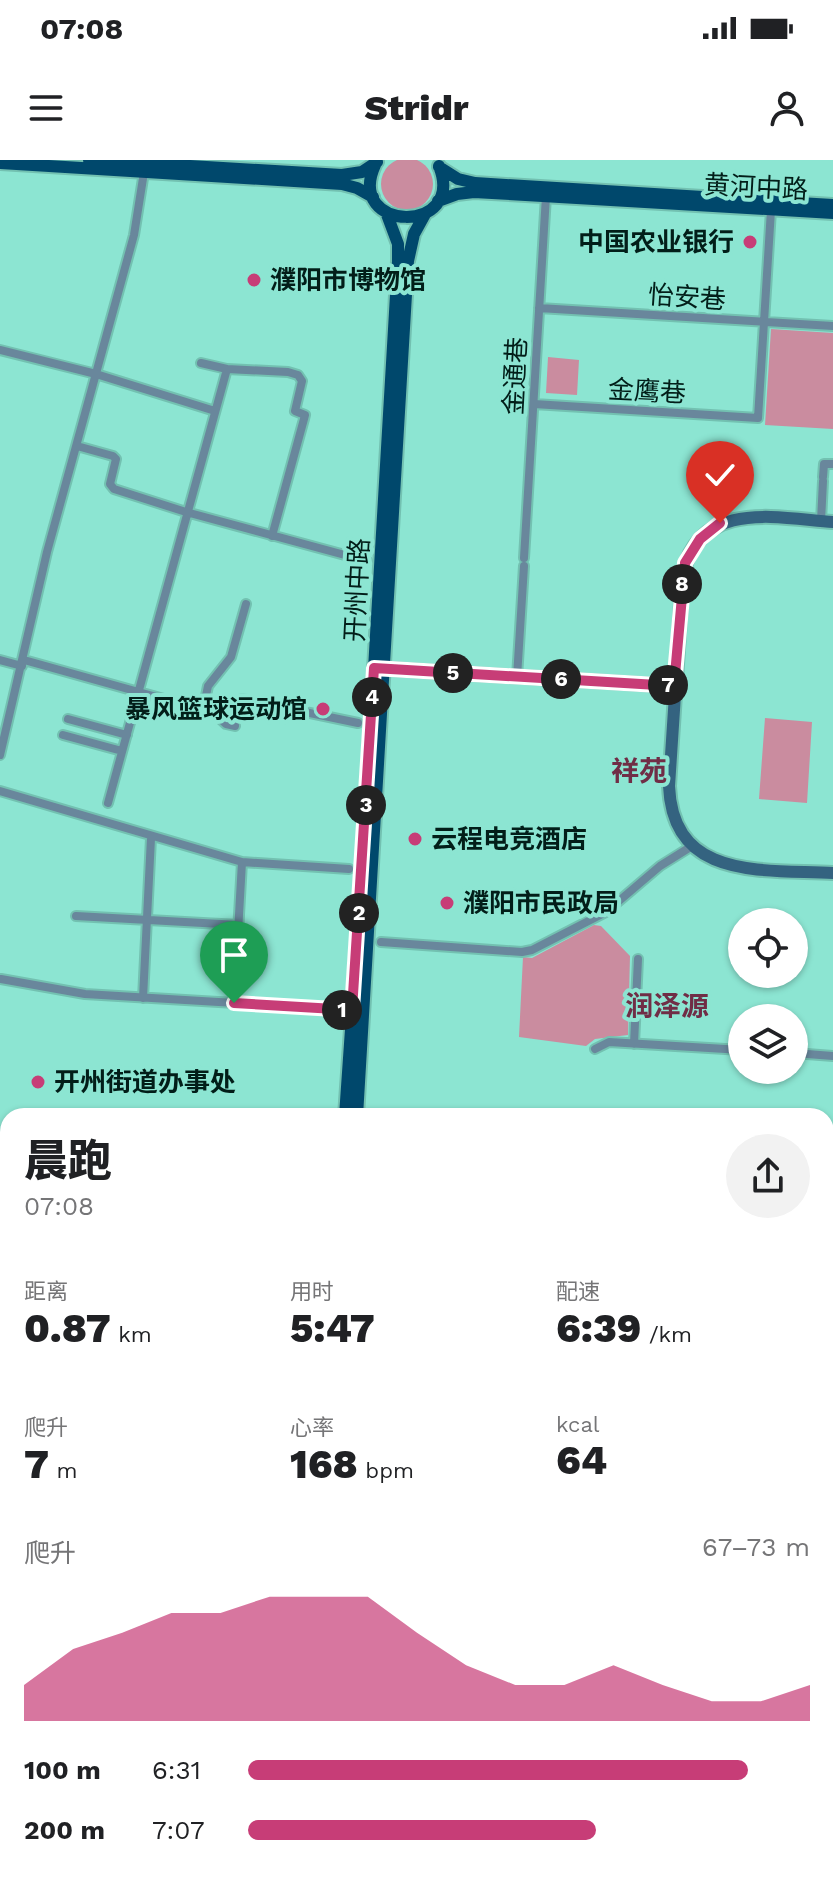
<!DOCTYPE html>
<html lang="zh">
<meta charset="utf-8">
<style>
:root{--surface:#fff;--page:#f2f2f2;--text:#202124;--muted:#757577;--accent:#c73d77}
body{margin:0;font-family:"Work Sans","Noto Sans SC",sans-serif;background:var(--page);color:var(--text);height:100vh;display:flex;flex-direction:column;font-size:30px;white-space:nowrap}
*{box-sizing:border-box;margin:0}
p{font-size:26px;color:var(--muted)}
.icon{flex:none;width:44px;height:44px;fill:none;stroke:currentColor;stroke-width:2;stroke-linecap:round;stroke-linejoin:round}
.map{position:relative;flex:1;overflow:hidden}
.drawer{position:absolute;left:0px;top:948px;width:834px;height:770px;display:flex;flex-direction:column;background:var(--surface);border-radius:24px 24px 0 0;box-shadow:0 2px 6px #0004}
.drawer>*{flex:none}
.fabs{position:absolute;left:728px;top:748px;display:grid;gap:16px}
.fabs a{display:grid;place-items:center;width:80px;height:80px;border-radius:50%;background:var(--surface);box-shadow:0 2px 6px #0004;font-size:40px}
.pin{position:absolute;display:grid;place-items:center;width:68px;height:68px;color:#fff;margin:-82px -34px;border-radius:50% 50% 50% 0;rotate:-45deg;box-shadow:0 0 8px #0007}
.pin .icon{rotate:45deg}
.km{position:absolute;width:40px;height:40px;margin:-20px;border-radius:50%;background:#222;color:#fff;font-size:22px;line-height:40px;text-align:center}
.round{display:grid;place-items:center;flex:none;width:84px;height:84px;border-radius:42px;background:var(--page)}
.overview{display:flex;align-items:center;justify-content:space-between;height:136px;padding:0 24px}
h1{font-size:44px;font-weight:800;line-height:60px}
.metrics{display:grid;grid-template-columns:repeat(3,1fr);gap:12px;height:136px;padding:8px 24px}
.metrics div{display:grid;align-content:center}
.metrics b{font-size:40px;font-weight:800}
.metrics small{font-size:22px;font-weight:400}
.metrics p{font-size:22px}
.chart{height:224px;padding:16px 24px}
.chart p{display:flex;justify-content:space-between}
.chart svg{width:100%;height:144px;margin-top:8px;fill:var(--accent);opacity:.7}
ul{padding:0 24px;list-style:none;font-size:26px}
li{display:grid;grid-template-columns:128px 96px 1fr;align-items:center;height:60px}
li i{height:20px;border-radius:10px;background:var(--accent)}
.status{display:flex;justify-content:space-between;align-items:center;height:56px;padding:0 40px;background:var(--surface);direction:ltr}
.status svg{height:22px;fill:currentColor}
header{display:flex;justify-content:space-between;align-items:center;height:104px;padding:0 24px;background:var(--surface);font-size:36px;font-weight:800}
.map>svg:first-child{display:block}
</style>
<div class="status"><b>07:08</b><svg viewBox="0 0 49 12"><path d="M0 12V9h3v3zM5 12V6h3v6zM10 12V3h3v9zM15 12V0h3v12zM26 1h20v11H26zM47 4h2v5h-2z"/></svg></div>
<header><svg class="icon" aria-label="menu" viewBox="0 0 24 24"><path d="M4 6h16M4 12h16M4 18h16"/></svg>Stridr<svg class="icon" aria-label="person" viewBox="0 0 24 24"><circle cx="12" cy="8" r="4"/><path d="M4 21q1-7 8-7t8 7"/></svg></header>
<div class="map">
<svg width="833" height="1717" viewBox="0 0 833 1717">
<rect width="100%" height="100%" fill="#8ce5d2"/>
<path fill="#ca8c9f" d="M381 24a26 26 0 1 1 52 0a26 26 0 1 1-52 0Z
M771 169 833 173V269L765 265Z
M548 197 579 200 577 235 546 233Z
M765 558 812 562 807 643 759 639Z
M594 765 601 766 630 796 628 875 595 879 586 886 519 877 523 797 532 798Z"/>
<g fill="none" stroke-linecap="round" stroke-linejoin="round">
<defs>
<path id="street" d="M539 148 833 166
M0 190 96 214 215 251
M227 209 288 212 298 215 302 221 295 251 305 255 304 259 272 376
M534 244 758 258 771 50
M77 286 113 296 116 299 110 324 114 329 186 352 367 401
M823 317 824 304H833
M821 361 823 321
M524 398 546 36
M0 500 22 506
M24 500 214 553 226 564 235 566
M517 517 524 406
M242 539 358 563
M203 550 208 526 231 497 246 444
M68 559 127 575
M63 575 122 591
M0 595 47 392 134 75 144 12
M0 631 242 702 349 709
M108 643 227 209 201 203
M76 756 239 765
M381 782 522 792 532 790 606 752 660 706 692 686
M1 819 85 834 352 850
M143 838 151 678
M234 843 242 702
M634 884 638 799
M595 889 609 882 742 890
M794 893 833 896"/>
<path id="secondary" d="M833 362C777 358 701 339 683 413L669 626C673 721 763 709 833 713
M374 508 674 526
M0 1256 8 1257
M0 1455 8 1456
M0 1685H8
M0 1707H8
M59 1710 184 1717
M424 1710 532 1717"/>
<path id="primary" d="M89 0 342 15 362 12 377 2
M0 3 342 24 357 28 373 37
M375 5C344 73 467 75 439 6
M439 7 458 19 475 23 833 45
M438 41 457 34 474 32 833 53
M345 956 363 696 398 101V84L386 52
M357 956 408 101 414 74 425 54
M0 1019 8 1020
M0 1032H8
M826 1070 833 1071
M826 1083H833
M299 1717V1710
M314 1717 315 1710"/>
</defs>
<use href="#street" stroke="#73c1b1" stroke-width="12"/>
<use href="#secondary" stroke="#73c1b1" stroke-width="16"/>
<use href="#primary" stroke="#73c1b1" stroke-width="16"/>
<use href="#street" stroke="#69879c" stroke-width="8"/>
<use href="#secondary" stroke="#346380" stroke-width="12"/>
<use href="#primary" stroke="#00486c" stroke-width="12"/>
</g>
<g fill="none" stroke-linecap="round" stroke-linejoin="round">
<defs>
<path id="route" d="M234 843 352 850 374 508 674 526 685 403 700 379 720 363"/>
</defs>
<use href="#route" stroke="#fff" stroke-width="16"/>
<use href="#route" stroke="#c73d77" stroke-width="10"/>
</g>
<g fill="#c73d77" stroke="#8ce5d2" stroke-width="3">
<circle cx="750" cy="82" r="8"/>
<circle cx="254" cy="120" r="8"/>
<circle cx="323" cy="549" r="8"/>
<circle cx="415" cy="679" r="8"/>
<circle cx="447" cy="743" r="8"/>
<circle cx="38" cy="922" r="8"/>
</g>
<g text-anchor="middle" stroke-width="8" stroke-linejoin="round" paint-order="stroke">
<g font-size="26" fill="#021e19" stroke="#8ce5d2">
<text transform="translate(756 27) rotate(3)" y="9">黄河中路</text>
<text transform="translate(687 137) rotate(4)" y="9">怡安巷</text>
<text transform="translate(515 216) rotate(-87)" y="9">金通巷</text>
<text transform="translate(647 231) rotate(3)" y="9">金鹰巷</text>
<text transform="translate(357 430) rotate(-87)" y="9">开州中路</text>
</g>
<g font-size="26" font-weight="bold" fill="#021e19" stroke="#8ce5d2" text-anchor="start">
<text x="734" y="91" text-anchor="end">中国农业银行</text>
<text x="270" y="129">濮阳市博物馆</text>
<text x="307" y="558" text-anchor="end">暴风篮球运动馆</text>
<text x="431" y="688">云程电竞酒店</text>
<text x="463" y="752">濮阳市民政局</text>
<text x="54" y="931">开州街道办事处</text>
</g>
<g font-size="28" font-weight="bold" fill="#702d46" stroke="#8ce5d2">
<text x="639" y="621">祥苑</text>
<text x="667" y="856">润泽源</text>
</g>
</g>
</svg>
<div class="fabs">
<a><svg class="icon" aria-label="locate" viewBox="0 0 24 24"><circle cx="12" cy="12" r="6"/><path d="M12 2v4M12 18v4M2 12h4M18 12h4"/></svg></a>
<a><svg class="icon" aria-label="layers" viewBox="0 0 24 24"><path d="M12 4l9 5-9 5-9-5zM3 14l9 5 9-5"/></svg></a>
</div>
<div class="pin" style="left:234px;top:843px;background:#1e9e55"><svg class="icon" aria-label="arrive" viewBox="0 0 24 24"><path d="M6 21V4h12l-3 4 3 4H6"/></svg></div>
<div class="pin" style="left:720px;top:363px;background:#d93025"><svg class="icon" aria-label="check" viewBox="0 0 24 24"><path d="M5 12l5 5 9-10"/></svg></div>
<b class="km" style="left:342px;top:850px">1</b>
<b class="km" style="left:359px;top:753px">2</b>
<b class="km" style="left:366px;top:645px">3</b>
<b class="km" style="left:372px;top:537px">4</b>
<b class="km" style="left:453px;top:513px">5</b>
<b class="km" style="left:561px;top:519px">6</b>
<b class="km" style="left:668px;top:525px">7</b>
<b class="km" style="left:682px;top:424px">8</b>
<section class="drawer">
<div class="overview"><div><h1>晨跑</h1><p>07:08</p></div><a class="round"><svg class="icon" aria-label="share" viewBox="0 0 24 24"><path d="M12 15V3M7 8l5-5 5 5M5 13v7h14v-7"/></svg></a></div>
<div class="metrics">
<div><p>距离</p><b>0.87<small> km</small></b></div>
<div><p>用时</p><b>5:47</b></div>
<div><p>配速</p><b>6:39<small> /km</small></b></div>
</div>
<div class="metrics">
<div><p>爬升</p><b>7<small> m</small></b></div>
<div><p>心率</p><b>168<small> bpm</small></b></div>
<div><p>kcal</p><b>64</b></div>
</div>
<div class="chart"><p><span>爬升</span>67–73 m</p>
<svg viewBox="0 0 160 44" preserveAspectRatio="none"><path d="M0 44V33L10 22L20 17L30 11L40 11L50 6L60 6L70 6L80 17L90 27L100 33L110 33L120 27L130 33L140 38L150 38L160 33V44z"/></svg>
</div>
<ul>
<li><b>100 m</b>6:31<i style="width:89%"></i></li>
<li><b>200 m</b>7:07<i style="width:62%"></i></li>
</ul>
</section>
</div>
